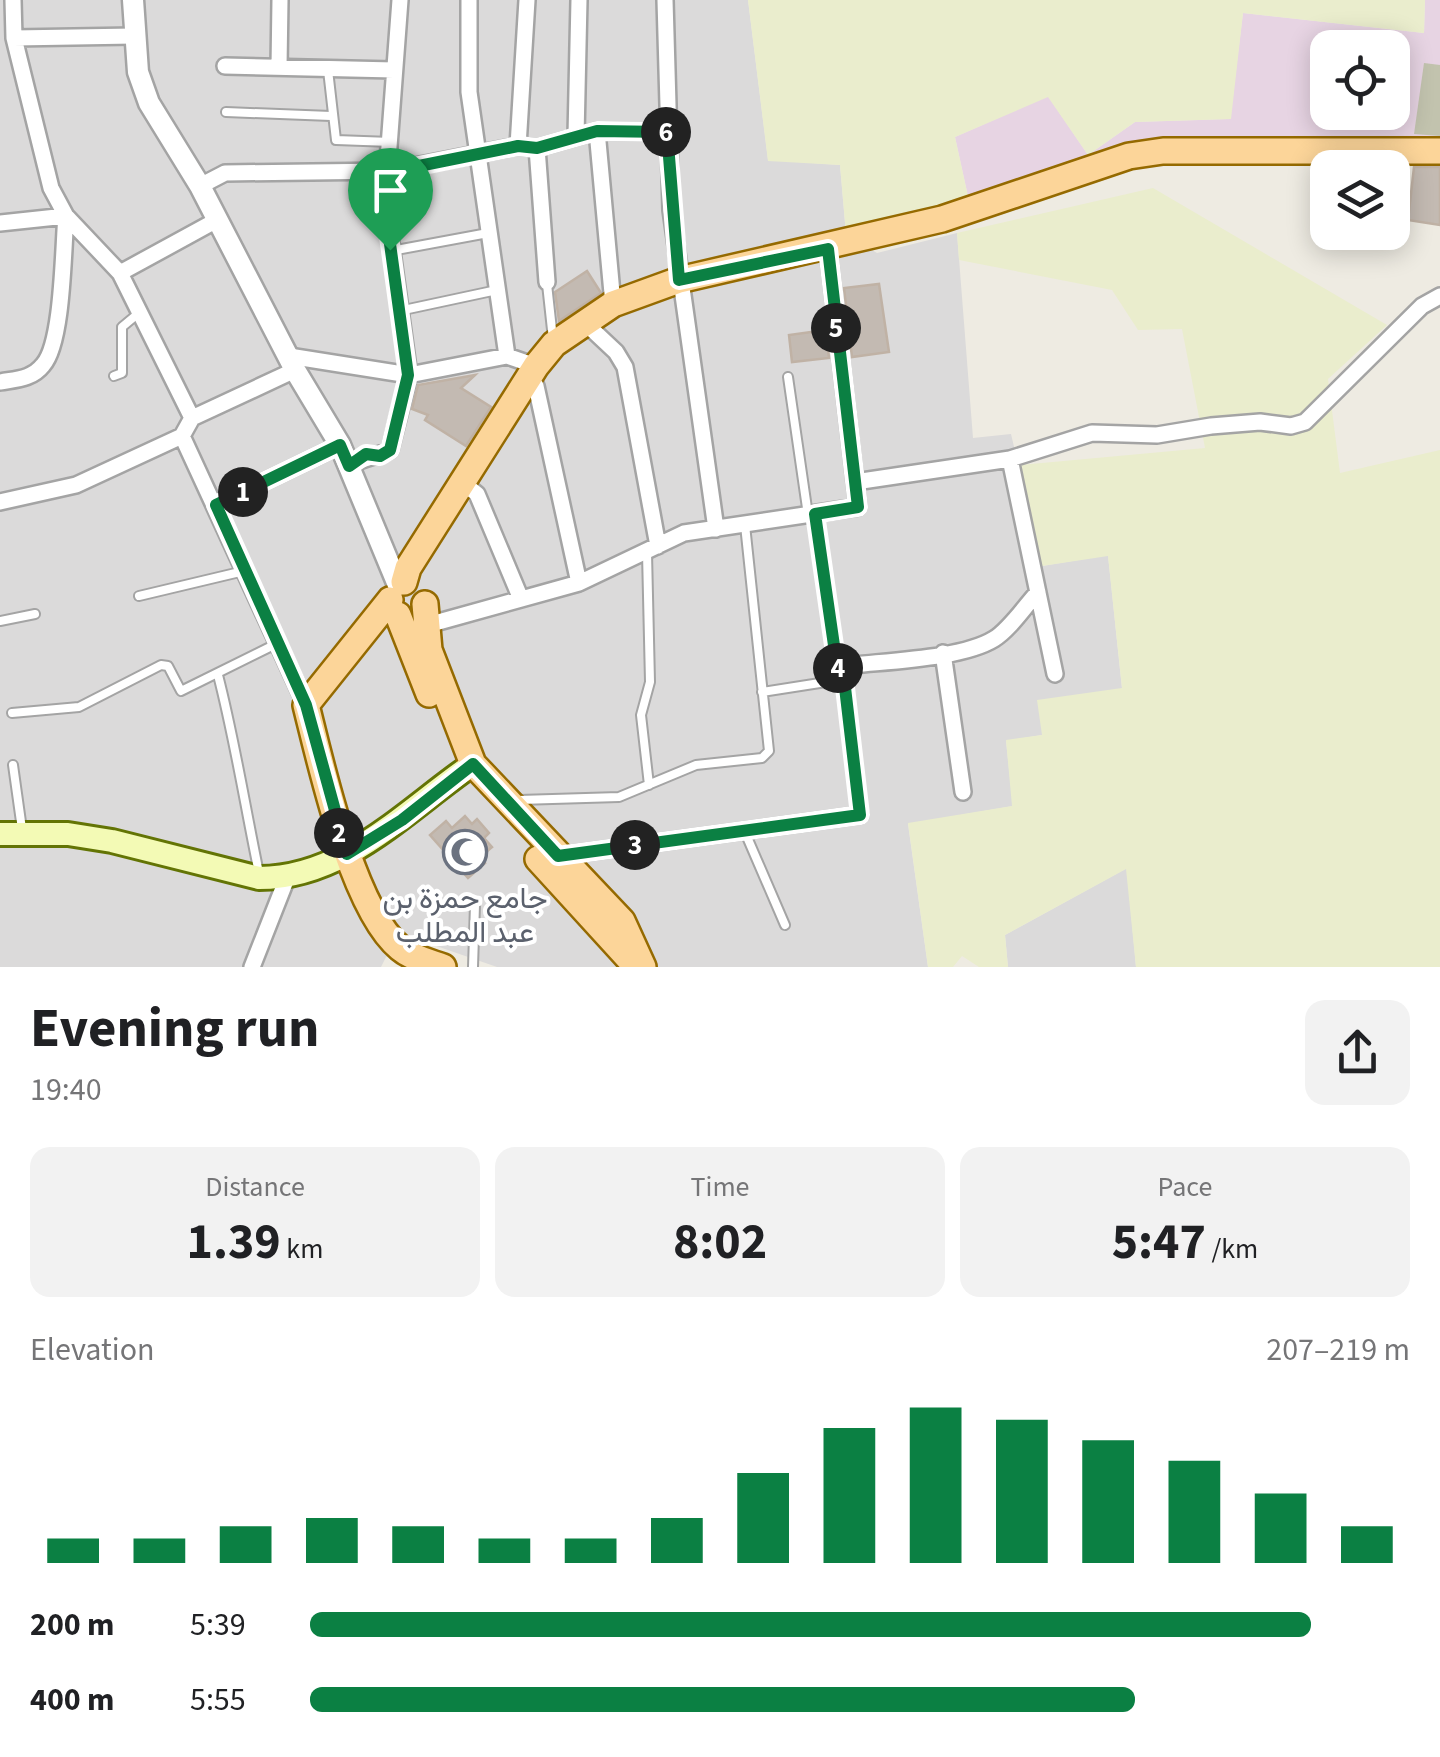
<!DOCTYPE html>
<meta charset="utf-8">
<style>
:root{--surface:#fff;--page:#f2f2f2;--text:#202124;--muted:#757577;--accent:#0b8043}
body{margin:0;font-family:"Source Sans 3",Vazirmatn,sans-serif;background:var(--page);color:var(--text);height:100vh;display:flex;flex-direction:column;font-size:38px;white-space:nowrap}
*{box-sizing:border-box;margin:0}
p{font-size:32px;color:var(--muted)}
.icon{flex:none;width:55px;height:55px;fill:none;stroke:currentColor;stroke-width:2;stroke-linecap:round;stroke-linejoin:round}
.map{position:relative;height:967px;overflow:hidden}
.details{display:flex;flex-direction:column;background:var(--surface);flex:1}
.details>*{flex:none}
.controls{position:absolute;left:1310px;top:30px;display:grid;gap:20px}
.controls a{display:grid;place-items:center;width:100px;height:100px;border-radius:20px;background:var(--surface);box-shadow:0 5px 25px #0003;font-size:50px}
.pin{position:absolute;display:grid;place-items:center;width:85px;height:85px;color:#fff;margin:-102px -42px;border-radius:50% 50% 50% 0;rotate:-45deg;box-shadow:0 0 10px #0007}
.pin .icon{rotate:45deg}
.km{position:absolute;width:50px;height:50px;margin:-25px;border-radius:50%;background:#222;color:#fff;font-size:28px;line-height:50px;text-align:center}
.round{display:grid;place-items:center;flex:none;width:105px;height:105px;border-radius:20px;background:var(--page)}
.headline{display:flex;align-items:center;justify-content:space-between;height:170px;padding:0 30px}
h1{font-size:55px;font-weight:700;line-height:75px}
.stats{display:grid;grid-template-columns:repeat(3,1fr);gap:15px;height:170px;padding:10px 30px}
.stats div{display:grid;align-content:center;border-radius:20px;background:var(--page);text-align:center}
.stats b{font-size:50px;font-weight:700}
.stats small{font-size:28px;font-weight:400}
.stats p{font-size:28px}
.chart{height:280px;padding:20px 30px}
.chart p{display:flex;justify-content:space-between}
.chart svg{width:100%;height:180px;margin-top:10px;stroke:var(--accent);stroke-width:6}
ul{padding:0 30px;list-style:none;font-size:32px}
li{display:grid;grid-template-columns:160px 120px 1fr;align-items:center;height:75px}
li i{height:25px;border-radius:12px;background:var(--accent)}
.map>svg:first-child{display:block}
</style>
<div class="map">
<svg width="1440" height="967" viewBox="0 0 1440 967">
<rect width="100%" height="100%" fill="#eeebe2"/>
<path fill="#dbdada" d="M0 0H748L768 160 840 165 846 234 877 253 957 233 973 438 1011 434 1042 566 1108 555 1122 689 1042 735 1006 741 1013 806 908 824 928 967H497L419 940 386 957 381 967H0Z
M1127 868 1136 967H1008L1005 935Z"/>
<path fill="#e7d4e3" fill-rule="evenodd" d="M1425 0H1440V145H1147L969 201 955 137 1048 96 1088 155 1135 122 1230 119 1243 13 1424 33ZM1328 48H1392V112H1328Z"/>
<path fill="#c2c3ae" d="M1424 63 1440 65V136L1414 134Z"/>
<path fill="#eaedcd" d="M748 0H1425L1424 33 1243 13 1231 119 1135 122 1088 155 1048 97 955 137 969 201 846 234 840 165 768 161Z
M1153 188 1387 325 1328 379 1340 473 1440 450V967H1136L1126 869 1005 935 1008 967H979L962 956 953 967H928L908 823 1012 806 1006 740 1042 735 1037 700 1122 688 1108 556 1042 566 1020 465 1205 448 1182 329 1138 330 1112 290 959 260 957 233Z"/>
<path fill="#c3bab2" stroke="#c0b2a5" stroke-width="2.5" d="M1414 167H1440V225L1408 220Z
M587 271 601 293 559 321 555 292Z
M879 284 889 352 852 357 844 288Z
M826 330 829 358 792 362 789 335Z
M475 375 461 388 491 407 466 446 425 420 428 415 412 409 418 385Z
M465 816 472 824 477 819 489 833 484 838 492 847 480 857 485 863 468 878 430 835 446 821 452 828Z"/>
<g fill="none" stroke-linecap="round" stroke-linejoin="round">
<defs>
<path id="service" d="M328 70 336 140 391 142
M226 112 331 116
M391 251 488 233
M547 284 553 339
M399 311 497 290
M114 376 122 373V327L140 312
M788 377 808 515
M815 514 839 680 844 679 860 815
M647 553 650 682 641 715 649 785
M139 596 244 571
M0 621 35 614
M218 675C235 741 245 806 259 873
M762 692 839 680
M12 713 79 707 161 665 168 666 181 691 278 643
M13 765 22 829
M519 800 619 797 696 765 762 758 769 751 745 525
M744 830 785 925
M473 967 475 905"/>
<path id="minor" d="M13 0 14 38 51 188 66 216 120 273 192 418 182 436 306 705
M469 0V92L507 356
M665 0 671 210 716 529
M14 38 134 36
M225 66 394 70
M279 67 280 0
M597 131 613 304
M576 136 579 0
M518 146 527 0
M537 148 547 282
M200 186 225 173 389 171 518 146 537 148 597 131 667 132
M0 223 66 216C63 249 63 343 43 365 32 379 17 379 0 382
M828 249 855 482 1010 459 1092 433 1157 435 1211 426 1260 422 1291 426 1305 422 1422 306 1440 296
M120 273 217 220
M583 321 616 352 625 367 658 546
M289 356 409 375 507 356 536 366
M528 377 536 386 579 583
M192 418 295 370
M1010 459 1055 674
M349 467C363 456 376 458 390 450L409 375 385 200 400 0
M462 482 477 494 521 599
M0 502 76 485 182 436
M216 505 340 445
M424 626 579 583 684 533 858 507 855 482
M943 653 963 792
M837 667C878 661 960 660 994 639 1010 629 1025 606 1038 592
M558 856 860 815
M252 967 287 878"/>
<path id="tertiary" d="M133 0 138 72 149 103 200 186 295 370 340 445 398 585"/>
<path id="secondary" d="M0 834H68L112 841 259 878C345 878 407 809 473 764"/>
<path id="primary" d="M404 582 408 568 536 366 554 344 613 304 679 280 942 219 1129 156 1163 151H1440
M390 600 306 705C321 765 353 910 400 948 412 958 429 962 443 967
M425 604 429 650 473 764 622 921 643 967
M398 615 429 694
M538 859 632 962"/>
</defs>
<use href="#service" stroke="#a4a4a4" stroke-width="12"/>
<use href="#minor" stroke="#a4a4a4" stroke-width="20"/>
<use href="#tertiary" stroke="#a4a4a4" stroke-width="25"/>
<use href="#secondary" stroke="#637404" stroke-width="28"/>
<use href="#primary" stroke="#956a00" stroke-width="30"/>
<use href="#service" stroke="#fff" stroke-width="8"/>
<use href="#minor" stroke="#fff" stroke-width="15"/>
<use href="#tertiary" stroke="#fff" stroke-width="20"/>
<use href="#secondary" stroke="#f3fab5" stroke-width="22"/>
<use href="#primary" stroke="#fcd599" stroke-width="25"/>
</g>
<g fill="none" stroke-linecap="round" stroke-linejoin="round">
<defs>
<path id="route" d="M597 131 667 132 679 280 828 249 858 507 815 514 839 680 844 679 860 815 558 856 473 764 402 820 347 854 306 705 216 505 340 445 349 466 366 454 380 456 390 450 408 375 384 200 389 172 518 146 537 148Z"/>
</defs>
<use href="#route" stroke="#fff" stroke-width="20"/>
<use href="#route" stroke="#0b8043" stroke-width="12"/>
</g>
<defs>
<symbol id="mosque-ring" viewBox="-11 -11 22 22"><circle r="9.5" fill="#fff" stroke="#6b7280" stroke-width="1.5"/><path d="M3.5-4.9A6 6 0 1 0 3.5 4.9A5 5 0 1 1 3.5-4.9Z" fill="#6b7280"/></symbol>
</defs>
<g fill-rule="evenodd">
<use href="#mosque-ring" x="440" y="827" width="50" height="50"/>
</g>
<g text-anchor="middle" stroke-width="8" stroke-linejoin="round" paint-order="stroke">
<g font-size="30" fill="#5b616d" stroke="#fff">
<text x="465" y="908">جامع حمزة بن<tspan x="465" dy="34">عبد المطلب</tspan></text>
</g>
</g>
</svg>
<div class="controls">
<a><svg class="icon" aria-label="locate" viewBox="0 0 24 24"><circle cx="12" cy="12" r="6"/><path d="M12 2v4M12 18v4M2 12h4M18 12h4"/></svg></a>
<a><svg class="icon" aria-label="layers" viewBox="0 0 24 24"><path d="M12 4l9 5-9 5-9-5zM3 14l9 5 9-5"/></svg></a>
</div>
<div class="pin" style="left:390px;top:250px;background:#1e9e55"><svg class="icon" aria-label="arrive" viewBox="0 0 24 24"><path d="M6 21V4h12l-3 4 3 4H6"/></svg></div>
<b class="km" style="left:243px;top:492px">1</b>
<b class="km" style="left:339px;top:833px">2</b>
<b class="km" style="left:635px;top:845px">3</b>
<b class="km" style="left:838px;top:668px">4</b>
<b class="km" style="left:836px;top:328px">5</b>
<b class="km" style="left:666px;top:132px">6</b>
</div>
<section class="details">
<div class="headline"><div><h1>Evening run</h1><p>19:40</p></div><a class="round"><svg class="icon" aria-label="share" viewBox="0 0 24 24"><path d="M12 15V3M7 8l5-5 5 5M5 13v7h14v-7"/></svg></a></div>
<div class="stats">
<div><p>Distance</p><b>1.39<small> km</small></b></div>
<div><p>Time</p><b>8:02</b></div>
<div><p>Pace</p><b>5:47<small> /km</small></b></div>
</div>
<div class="chart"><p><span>Elevation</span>207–219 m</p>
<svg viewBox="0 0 160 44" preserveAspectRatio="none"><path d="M5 44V38M15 44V38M25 44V35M35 44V33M45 44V35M55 44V38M65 44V38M75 44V33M85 44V22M95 44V11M105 44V6M115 44V9M125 44V14M135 44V19M145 44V27M155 44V35"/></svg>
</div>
<ul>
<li><b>200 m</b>5:39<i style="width:91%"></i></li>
<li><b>400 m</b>5:55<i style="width:75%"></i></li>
</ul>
</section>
